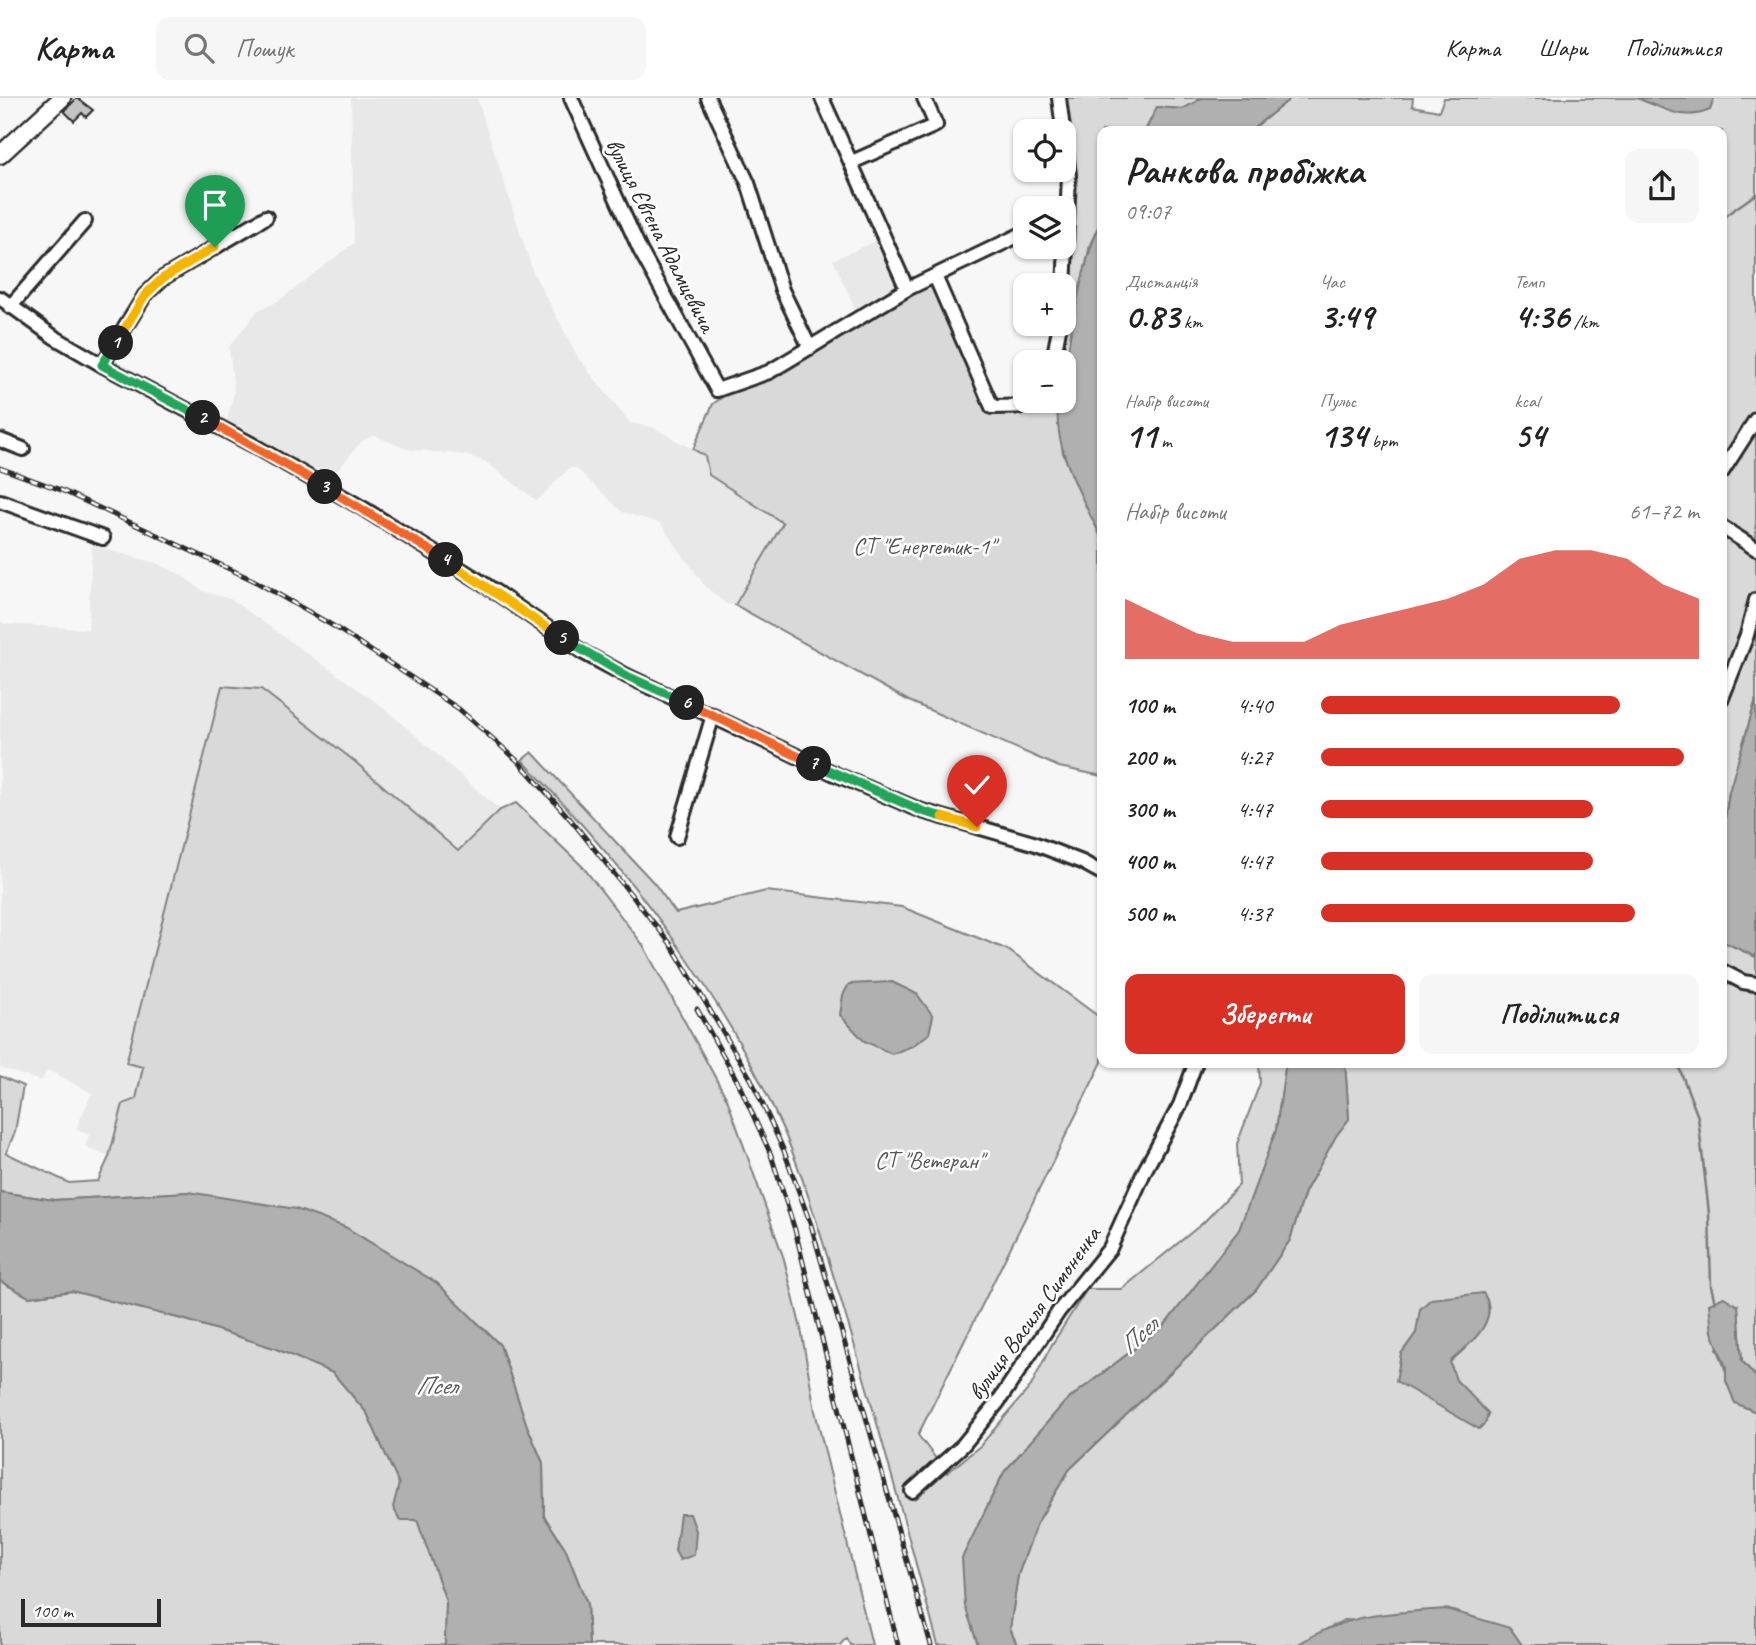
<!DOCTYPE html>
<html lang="uk">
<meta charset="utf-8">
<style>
:root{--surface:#fff;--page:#f6f6f6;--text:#222;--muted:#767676;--line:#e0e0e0;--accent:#d93025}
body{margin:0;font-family:Caveat,sans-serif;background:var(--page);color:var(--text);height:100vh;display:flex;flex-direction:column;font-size:26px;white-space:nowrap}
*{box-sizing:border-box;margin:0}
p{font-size:23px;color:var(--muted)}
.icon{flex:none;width:38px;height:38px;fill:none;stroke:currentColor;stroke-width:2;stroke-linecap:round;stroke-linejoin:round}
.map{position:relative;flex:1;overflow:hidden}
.drawer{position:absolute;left:1097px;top:28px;width:630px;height:942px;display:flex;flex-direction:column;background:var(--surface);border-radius:14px;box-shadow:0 2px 5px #0004}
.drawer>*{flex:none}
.buttons{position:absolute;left:1013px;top:21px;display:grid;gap:14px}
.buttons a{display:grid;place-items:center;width:63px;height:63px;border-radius:14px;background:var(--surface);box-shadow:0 2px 5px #0004;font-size:35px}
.scale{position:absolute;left:21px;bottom:18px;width:140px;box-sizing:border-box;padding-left:7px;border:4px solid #2b2b2b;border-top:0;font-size:19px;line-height:24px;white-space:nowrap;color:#2b2b2b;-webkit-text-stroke:5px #fff;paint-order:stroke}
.pin{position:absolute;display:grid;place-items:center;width:60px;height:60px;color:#fff;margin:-72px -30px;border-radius:50% 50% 50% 0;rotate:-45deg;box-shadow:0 0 7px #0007}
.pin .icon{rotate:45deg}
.km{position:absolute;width:35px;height:35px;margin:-18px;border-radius:50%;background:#222;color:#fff;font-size:19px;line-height:35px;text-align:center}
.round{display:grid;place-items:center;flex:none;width:74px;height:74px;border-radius:14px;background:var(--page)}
.headline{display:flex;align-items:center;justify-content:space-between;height:119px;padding:0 28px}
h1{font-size:38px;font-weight:600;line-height:52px}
.figures{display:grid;grid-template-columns:repeat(3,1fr);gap:10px;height:119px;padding:7px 28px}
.figures div{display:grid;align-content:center}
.figures b{font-size:35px;font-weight:600}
.figures small{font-size:19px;font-weight:400}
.figures p{font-size:19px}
.chart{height:196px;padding:14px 28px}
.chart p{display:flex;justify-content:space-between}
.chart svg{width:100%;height:126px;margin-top:7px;fill:var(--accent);opacity:.7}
.cta{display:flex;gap:14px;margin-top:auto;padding:14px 28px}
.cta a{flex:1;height:80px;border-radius:14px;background:var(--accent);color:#fff;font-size:28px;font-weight:600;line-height:80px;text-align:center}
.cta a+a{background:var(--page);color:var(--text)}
ul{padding:0 28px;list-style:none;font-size:23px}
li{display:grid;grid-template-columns:112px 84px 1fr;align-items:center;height:52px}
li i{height:18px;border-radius:9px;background:var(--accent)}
header{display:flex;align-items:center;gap:42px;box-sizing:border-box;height:98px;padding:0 35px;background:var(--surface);border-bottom:2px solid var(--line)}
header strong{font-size:33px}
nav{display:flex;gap:38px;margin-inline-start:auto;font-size:24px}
.search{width:490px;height:63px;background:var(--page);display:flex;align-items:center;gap:18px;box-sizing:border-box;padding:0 24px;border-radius:14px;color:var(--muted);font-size:26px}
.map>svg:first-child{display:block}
</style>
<header>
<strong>Карта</strong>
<div class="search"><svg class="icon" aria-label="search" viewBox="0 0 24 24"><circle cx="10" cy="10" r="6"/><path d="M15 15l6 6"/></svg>Пошук</div>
<nav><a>Карта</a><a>Шари</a><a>Поділитися</a></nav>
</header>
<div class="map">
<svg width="1756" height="1547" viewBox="0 0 1756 1547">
<rect width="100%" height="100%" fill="#f7f7f7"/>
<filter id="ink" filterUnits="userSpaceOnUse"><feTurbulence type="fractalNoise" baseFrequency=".0143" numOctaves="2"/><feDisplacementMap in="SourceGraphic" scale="14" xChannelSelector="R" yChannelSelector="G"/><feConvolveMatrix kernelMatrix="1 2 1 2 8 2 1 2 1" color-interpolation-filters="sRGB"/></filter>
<g filter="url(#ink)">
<path fill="#e8e8e8" d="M351 0H477L533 174 579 261 630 325 652 329 705 358 709 377 783 425 735 507 726 506 704 487 660 425 622 414 576 370H569L537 403 486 364 464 357 406 351 374 337 361 344 331 380 317 371 304 369 227 322 234 294 229 249 258 212 277 204 354 145Z
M876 143 896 190 855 210 833 162Z
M92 447 159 466 183 478 203 493 232 502 383 609 500 712 458 753 353 662 261 591 222 588 126 964 143 969 136 1001 123 1006 109 1059 85 1048 89 1037 76 1031 92 995 48 972 41 983 0 970V523L4 526 88 531Z"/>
<path fill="#d9d9d9" stroke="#828282" stroke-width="2" fill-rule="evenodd" d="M1056 0H1202L1183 11 1157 9 1145 33H1102V121L1090 146 1064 278V264H1045L1053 226H1064L1066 89Z
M1291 0H1413L1412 8 1439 13 1444 0H1637L1651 5 1710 12 1714 0H1756V601L1729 694 1722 742V33H1250Z
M934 185 992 314 1037 315 1040 303H1059L1057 311 1063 355 1102 441V678L1059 669 909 603 735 507 783 425 709 377 705 358 693 351 713 306 738 288 777 276Z
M222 588 261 591 353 662 458 753 500 712 516 705 583 769 643 847 727 1001 784 1161 801 1231 815 1313 872 1547H850L846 1540 840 1547H589L587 1506 565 1450 544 1418 543 1365 527 1328 500 1247 437 1185 188 1094 54 1102 0 1094V978L23 988 15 1034 6 1055 69 1085 98 1083 109 1059 123 1006 136 1001 143 969 126 965Z
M532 654 654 785 676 815 766 793 902 809 1008 852 1102 921V964L918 1337 947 1375 980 1348 1031 1288 1051 1248 1087 1191H1122L1204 1124 1239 1087 1237 1046 1260 985 1259 964H1286L1276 1032 1239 1132 1164 1228 1065 1304 1004 1374 978 1427V1547H938C906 1430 875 1312 839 1196 822 1142 807 1088 785 1036 723 894 629 772 522 662Z
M1722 843 1756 859V1279L1742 1263 1738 1208 1717 1250C1726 1269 1728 1286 1735 1305L1756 1314V1547H1522L1510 1530 1344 1522 1297 1547H1017L1010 1531 1018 1477 1037 1425 1069 1372 1256 1192 1290 1142 1305 1094 1336 1038 1349 1021 1345 964H1722ZM1483 1195C1502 1222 1468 1247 1450 1264L1455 1282 1488 1315 1432 1301 1397 1283 1401 1256 1416 1235Z
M0 1183 29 1199 72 1193 186 1222 274 1250 333 1275 367 1315 399 1386 394 1409 399 1422 417 1421 446 1503 445 1547H0Z"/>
<path fill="#b0b0b0" stroke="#7b7b7b" stroke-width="2" d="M1202 0H1291L1250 33H1145L1157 9 1183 11Z
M1637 0H1714L1710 12C1682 24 1663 10 1637 0Z
M1102 121V441C1084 403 1050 346 1059 303H1064C1064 255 1082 164 1102 121Z
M1756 601V859L1722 843V742L1729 694Z
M892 884 917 896 933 918 929 936 912 948 892 956 864 943 840 917 843 897 849 886Z
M1286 964H1345L1349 1021 1336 1038 1305 1094 1290 1142 1256 1192 1069 1372 1037 1425 1018 1477 1010 1531 1017 1547H978L965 1508 962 1460 1004 1374 1065 1304 1164 1228 1239 1132 1276 1032Z
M0 1094 54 1102 188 1094 296 1111 345 1129 437 1185 500 1247 527 1328 543 1365 544 1418 565 1450 587 1506 589 1547H445L446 1503 417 1422H400L393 1409 399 1386 367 1315 333 1275 274 1250 186 1222 72 1193 29 1199 0 1183Z
M1483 1195C1502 1222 1468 1247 1450 1264L1456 1282 1488 1315 1486 1324 1479 1331 1396 1283 1401 1256 1416 1235 1420 1211 1431 1201Z
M1724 1199 1738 1208 1742 1263 1756 1279V1314L1735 1305 1726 1283V1269L1712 1234 1709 1206Z
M680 1416H690L696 1433 694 1457 680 1462 675 1453Z
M1446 1511 1510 1530 1522 1547H1297C1346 1515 1390 1515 1446 1511Z"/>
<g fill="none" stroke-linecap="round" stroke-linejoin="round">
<path stroke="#7b7b7b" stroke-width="2.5" d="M1722 120 1756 96
M1677 964 1698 1019 1709 1115 1711 1188 1715 1205"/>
</g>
<path fill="#c4c4c4" stroke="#2b2b2b" stroke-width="2" d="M77 0 93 12 86 19 82 15 74 23 64 13Z"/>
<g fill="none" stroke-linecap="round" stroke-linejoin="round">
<defs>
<path id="minor" d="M571 0 640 152 717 292 769 274 907 191 1026 134
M708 0 748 85 782 192 810 250
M822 0 907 191
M1059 0 1069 77 1064 192
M852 64 936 27 924 0
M935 178 992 309 1043 308
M0 200 54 239 102 267 251 346 364 411 481 484 584 555 627 578 835 676 922 713 1033 745 1082 764 1102 775
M10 209 85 123
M1055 252 1060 226
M102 267 145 197 163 180 266 119
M0 342 23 351
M1722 374 1756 321
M0 403 103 440
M1722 429 1756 451
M1722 600 1747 537 1756 502
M677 739 713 617
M1722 873 1743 884 1756 886
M912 1393 963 1347 998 1304 1059 1213 1110 1150 1145 1072 1180 1007 1196 964"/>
<path id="major" d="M0 57 62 0"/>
</defs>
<use href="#minor" stroke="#2b2b2b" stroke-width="18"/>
<use href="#major" stroke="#2b2b2b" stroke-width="21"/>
<use href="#minor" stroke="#fff" stroke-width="12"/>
<use href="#major" stroke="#fff" stroke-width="16"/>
<defs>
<path id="rail" d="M0 370 61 392 253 482 335 529 459 611 519 664 571 722 670 845 751 981 784 1053 811 1127 931 1547
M697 911 739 986 771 1057 795 1132 898 1547"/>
</defs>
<use href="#rail" stroke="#2b2b2b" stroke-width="5"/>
<use href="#rail" stroke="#fff" stroke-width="2.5" stroke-dasharray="8" stroke-linecap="butt"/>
</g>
</g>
<g fill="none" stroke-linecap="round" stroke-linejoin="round" filter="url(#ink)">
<defs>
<path id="split-1" d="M116 245 145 197 163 180 215 149"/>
<path id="split-2" d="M116 245 102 267 203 320"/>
<path id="split-3" d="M203 320 325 389"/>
<path id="split-4" d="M325 389 446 462"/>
<path id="split-5" d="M446 462 562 540"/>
<path id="split-6" d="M562 540 627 578 687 605"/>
<path id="split-7" d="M687 605 814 666"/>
<path id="split-8" d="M814 666 922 713 943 719"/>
<path id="split-9" d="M943 719 977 729"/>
</defs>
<use href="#split-1" stroke="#fff" stroke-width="14"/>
<use href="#split-2" stroke="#fff" stroke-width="14"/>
<use href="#split-3" stroke="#fff" stroke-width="14"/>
<use href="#split-4" stroke="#fff" stroke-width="14"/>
<use href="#split-5" stroke="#fff" stroke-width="14"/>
<use href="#split-6" stroke="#fff" stroke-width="14"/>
<use href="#split-7" stroke="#fff" stroke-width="14"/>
<use href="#split-8" stroke="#fff" stroke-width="14"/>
<use href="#split-9" stroke="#fff" stroke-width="14"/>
<use href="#split-1" stroke="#f5b400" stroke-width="9"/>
<use href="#split-2" stroke="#22a559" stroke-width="9"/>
<use href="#split-3" stroke="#f0652b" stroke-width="9"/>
<use href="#split-4" stroke="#f0652b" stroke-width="9"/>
<use href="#split-5" stroke="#f5b400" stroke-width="9"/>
<use href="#split-6" stroke="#22a559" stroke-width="9"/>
<use href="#split-7" stroke="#f0652b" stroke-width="9"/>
<use href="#split-8" stroke="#22a559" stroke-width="9"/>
<use href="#split-9" stroke="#f5b400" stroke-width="9"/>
</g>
<g text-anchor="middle" stroke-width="5" stroke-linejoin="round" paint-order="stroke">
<g font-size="24" fill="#2b2b2b" stroke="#fff">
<text transform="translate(661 137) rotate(63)" y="8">вулиця Євгена Адамцевича</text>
<text transform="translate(1034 1215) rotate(-54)" y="8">вулиця Василя Симоненка</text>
</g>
<g font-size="24" fill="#565656" stroke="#fff">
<text x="924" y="456">СТ "Енергетик-1"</text>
<text x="929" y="1070">СТ "Ветеран"</text>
</g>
<g font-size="26" font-style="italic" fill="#5a5a5a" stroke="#fff">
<text transform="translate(1138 1237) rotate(-43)" y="9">Псел</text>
<text x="436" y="1296">Псел</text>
</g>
</g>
</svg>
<div class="buttons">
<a><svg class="icon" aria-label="locate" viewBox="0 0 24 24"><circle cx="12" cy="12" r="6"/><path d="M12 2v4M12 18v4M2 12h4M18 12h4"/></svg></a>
<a><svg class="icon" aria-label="layers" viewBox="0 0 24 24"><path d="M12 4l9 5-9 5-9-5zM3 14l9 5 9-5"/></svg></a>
<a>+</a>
<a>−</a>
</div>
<div class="scale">100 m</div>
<div class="pin" style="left:215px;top:149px;background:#1e9e55"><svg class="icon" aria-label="arrive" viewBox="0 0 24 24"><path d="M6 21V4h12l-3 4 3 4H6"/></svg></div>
<div class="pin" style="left:977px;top:729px;background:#d93025"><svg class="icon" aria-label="check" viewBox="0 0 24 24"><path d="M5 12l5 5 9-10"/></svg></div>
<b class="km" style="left:116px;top:245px">1</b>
<b class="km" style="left:203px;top:320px">2</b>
<b class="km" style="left:325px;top:389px">3</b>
<b class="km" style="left:446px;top:462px">4</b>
<b class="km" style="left:562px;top:540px">5</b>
<b class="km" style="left:687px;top:605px">6</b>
<b class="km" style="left:814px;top:666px">7</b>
<section class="drawer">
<div class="headline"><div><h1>Ранкова пробіжка</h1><p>09:07</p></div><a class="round"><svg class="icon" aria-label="share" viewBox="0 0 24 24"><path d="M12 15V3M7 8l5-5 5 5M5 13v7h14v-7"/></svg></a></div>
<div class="figures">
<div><p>Дистанція</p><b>0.83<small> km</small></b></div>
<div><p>Час</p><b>3:49</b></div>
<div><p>Темп</p><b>4:36<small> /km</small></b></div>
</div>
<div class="figures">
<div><p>Набір висоти</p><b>11<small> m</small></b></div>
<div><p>Пульс</p><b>134<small> bpm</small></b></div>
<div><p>kcal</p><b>54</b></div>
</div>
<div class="chart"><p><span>Набір висоти</span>61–72 m</p>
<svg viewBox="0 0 160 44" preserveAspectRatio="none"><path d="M0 44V23L10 29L20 35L30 38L40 38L50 38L60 32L70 29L80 26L90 23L100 18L110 9L120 6L130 6L140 9L150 18L160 23V44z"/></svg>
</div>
<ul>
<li><b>100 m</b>4:40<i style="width:79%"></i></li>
<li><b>200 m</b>4:27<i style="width:96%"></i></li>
<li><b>300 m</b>4:47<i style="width:72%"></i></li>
<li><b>400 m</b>4:47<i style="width:72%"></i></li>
<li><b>500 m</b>4:37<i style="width:83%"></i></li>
</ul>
<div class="cta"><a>Зберегти</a><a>Поділитися</a></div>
</section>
</div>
